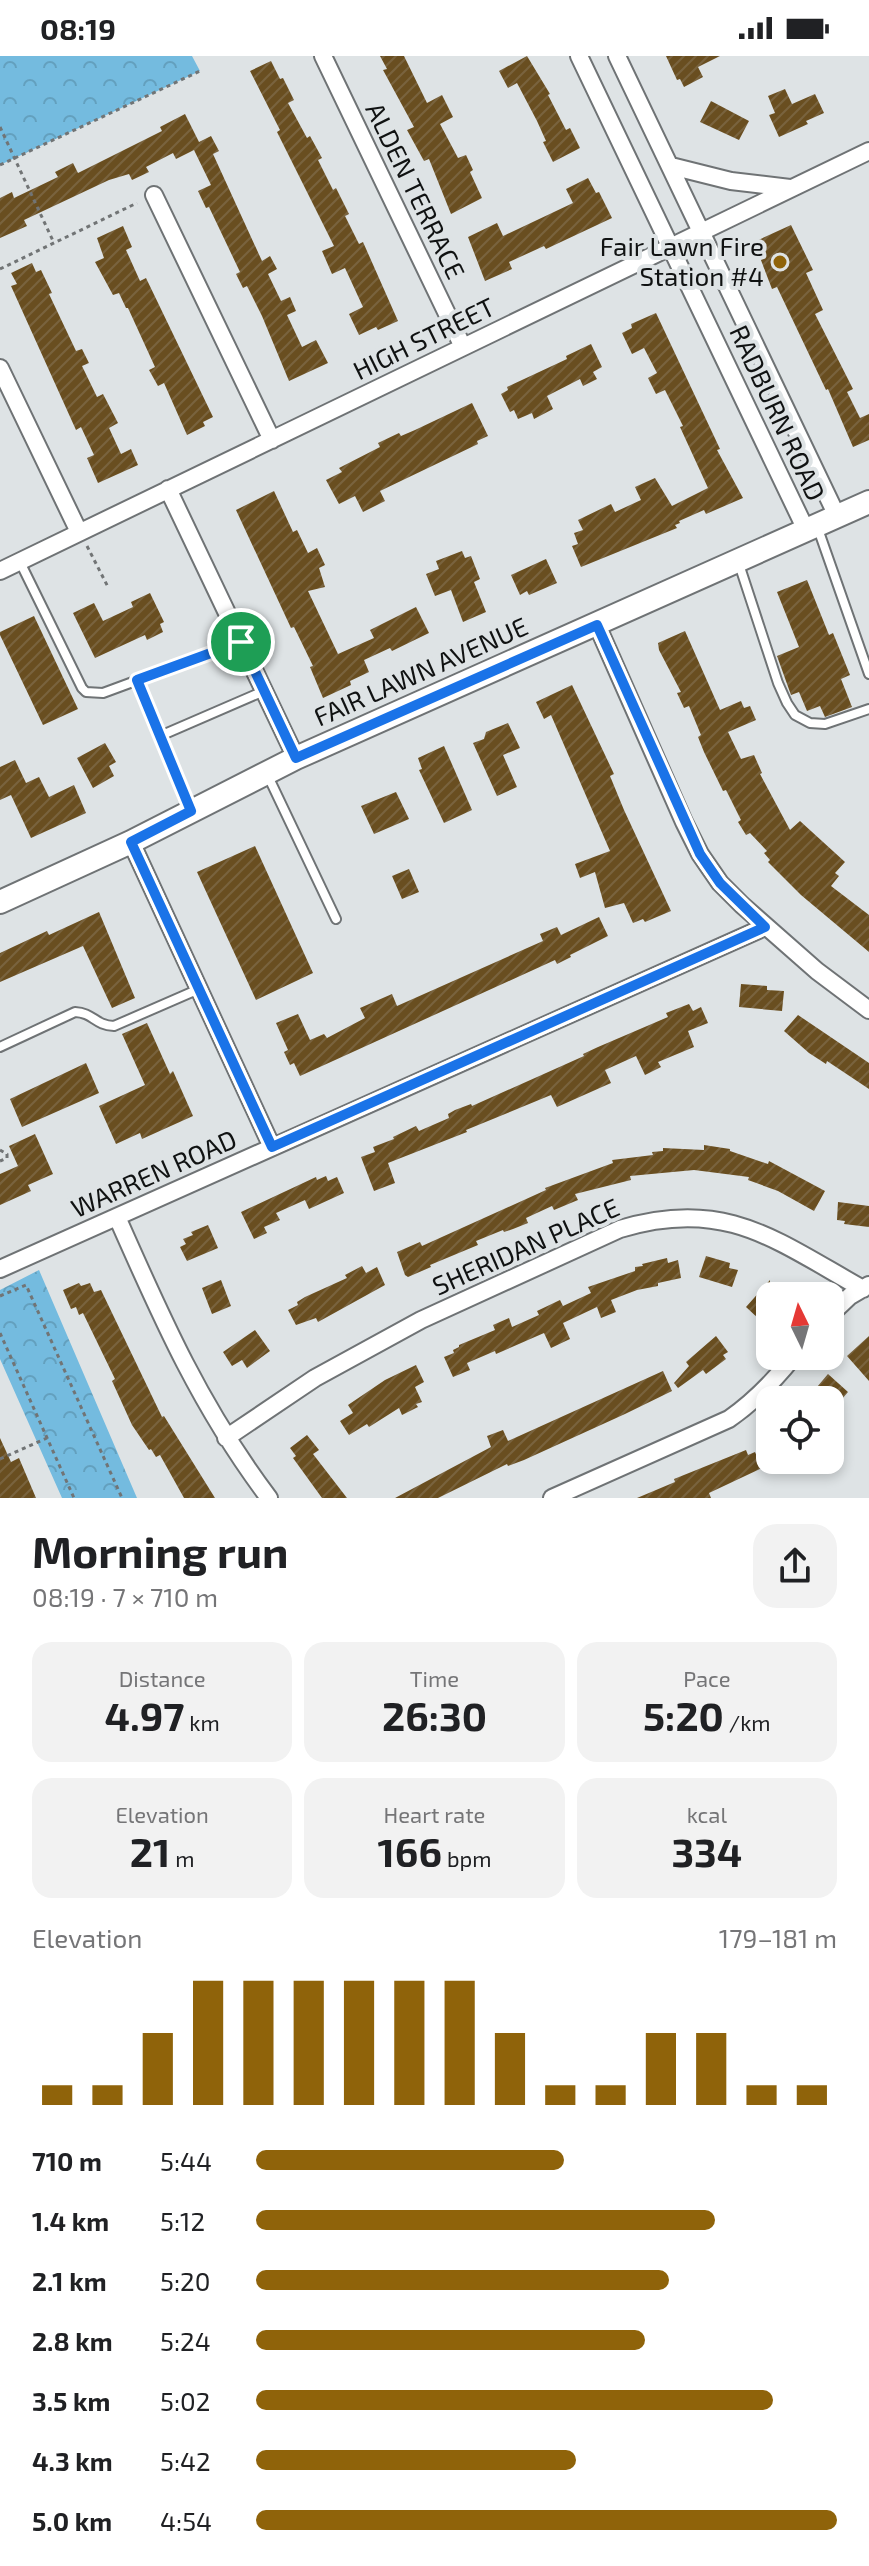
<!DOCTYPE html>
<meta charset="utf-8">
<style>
:root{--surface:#fff;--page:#f2f2f2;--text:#202124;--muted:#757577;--accent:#8f630a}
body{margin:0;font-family:"Exo 2",sans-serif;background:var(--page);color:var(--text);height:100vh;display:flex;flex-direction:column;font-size:30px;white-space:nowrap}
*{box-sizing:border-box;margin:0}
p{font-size:26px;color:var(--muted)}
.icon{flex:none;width:44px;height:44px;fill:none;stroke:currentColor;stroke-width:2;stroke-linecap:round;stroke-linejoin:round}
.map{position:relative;height:1442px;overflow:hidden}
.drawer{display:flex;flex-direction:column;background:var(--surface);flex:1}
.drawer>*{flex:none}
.needle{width:52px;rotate:355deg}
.buttons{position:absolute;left:756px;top:1226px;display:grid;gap:16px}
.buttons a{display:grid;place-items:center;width:88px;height:88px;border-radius:16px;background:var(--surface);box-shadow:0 4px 12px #0003;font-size:40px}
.pin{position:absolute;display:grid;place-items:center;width:68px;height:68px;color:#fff;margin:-34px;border:4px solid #fff;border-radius:50%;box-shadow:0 2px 8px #0007}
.round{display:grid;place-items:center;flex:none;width:84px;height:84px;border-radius:24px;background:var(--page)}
.summary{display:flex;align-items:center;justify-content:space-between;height:136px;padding:0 32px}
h1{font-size:44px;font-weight:700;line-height:60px}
.figures{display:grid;grid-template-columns:repeat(3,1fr);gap:12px;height:136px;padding:8px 32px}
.figures div{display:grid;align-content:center;border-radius:20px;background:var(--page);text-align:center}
.figures b{font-size:40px;font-weight:700}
.figures small{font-size:22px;font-weight:400}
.figures p{font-size:22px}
.chart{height:224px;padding:16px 32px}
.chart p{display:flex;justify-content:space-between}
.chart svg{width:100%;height:144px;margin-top:8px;stroke:var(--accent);stroke-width:6}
ul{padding:0 32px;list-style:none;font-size:26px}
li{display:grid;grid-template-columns:128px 96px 1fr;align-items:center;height:60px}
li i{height:20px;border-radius:10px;background:var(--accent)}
.status{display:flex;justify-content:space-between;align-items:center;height:56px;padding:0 40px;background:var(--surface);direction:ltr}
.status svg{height:22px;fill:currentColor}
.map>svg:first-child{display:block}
</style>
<div class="status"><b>08:19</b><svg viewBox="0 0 49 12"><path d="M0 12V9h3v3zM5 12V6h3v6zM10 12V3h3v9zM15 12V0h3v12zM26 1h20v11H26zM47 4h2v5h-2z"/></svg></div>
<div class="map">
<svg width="869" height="1442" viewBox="0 0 869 1442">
<defs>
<pattern id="forest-crowns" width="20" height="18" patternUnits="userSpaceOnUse" patternTransform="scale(2)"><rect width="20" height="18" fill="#74bbdf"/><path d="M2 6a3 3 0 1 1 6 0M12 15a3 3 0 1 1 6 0" fill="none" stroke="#63a0be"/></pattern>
<pattern id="building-hatch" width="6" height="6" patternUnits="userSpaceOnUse" patternTransform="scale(2)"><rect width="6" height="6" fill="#694e20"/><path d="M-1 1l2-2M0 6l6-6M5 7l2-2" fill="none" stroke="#79633e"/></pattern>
</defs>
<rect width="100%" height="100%" fill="#dee3e5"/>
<path fill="url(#forest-crowns)" d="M0 0H192L200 15 0 109Z
M39 1214 137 1442H62L0 1303V1234Z"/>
<path fill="url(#building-hatch)" d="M380 0H404L427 47 442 39 453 61 440 68 458 102 466 99 473 114 470 116 482 142 451 158 429 103 424 105 407 74 414 71 383 14 387 13Z
M527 0 550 38 548 39 566 74 570 72 580 92 553 106 543 86 546 85 537 65 517 27 508 32 499 15Z
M666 0H720L698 11 703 21 684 31 680 23 677 24Z
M271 5 280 23 283 22 294 44 288 47 307 82 310 80 322 102 318 104 333 134 336 132 349 158 345 160 359 188 363 186 398 265 378 274 376 271 359 279 349 258 363 251 345 212 332 218 322 195 334 190 277 76 280 74 250 15Z
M785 33 792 48 815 38 824 57 806 65 808 68 779 81 769 59 775 57 768 40Z
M711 45 749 65 739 84 700 66Z
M185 58 199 86 211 80 219 95 213 98 262 205 270 200 277 213 268 218 281 245 290 241 296 255 287 259 302 291 316 284 328 307 289 325 262 260 247 230 243 232 236 218 240 216 209 151 206 152 198 135 211 129 194 94 176 103 173 97 146 111 149 116 132 124 129 118 109 124 24 164 27 170 0 182V142L12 136 14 142 58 121 55 116 73 107 78 117 162 75 160 71Z
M588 122 596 137 599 136 612 162 546 193 544 190 509 206 512 213 485 225 468 181 497 167 503 180 573 147 566 133Z
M791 169 813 214 806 217 823 254 815 258 853 333 847 336 860 362 869 358V384L853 391 828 333 826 334 777 231 772 233 754 186Z
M123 170 132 191 126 194 140 225 146 222 213 361 203 366 205 370 187 379 164 327 158 330 149 314 155 311 128 252H126L119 237 113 239 95 206 104 202 97 182Z
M32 207 36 216 41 214 52 237 49 238 76 295 82 293 89 307 82 310 97 341 103 338 118 367 109 372 121 398 131 393 138 409 98 427 87 402 94 399 81 371 76 374 11 230 17 228 11 217Z
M656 257 720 393 717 394 743 442 706 458 704 454 679 465 680 467 675 469 677 472 581 511 572 490 578 488 574 477 583 474 578 464 611 448 615 456 641 444 635 431 655 422 672 450 708 432 680 371 683 370 665 334 656 338 648 322 657 317 644 292 632 298 622 277 632 272 631 268Z
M591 288 602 311 593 316 597 323 583 330 580 323 547 340 553 353 534 363 532 357 518 363 514 354 510 356 501 338 508 334 507 331 567 303 566 300Z
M472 347 488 380 477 385 478 388 380 435 385 445 363 456 355 440 339 448 326 424 342 416 339 412 380 391 378 387 399 377 401 380 415 374Z
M274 435 293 476 297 474 308 497 317 492 325 509 319 512 325 531 308 535 338 598 374 582 370 574 416 551 429 577 392 595 390 592 364 604 369 616 350 625 351 629 323 642 310 611 313 610 294 571 291 572 236 454Z
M462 495 465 502 471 500 480 523 474 526 486 556 463 566 451 534 435 540 426 518 439 513 436 505Z
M546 503 557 527 529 539 527 535 520 539 511 519Z
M807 524 829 579 833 577 850 619 841 623 852 651 825 661 820 650 807 655 799 636 791 639 777 600 799 591 777 536Z
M150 537 164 566 160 568 163 576 147 584 145 579 95 602 73 557 94 547 103 565 133 551 131 546Z
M34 560 78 653 43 669 0 579V576Z
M685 575 720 654 741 645 744 652 750 650 756 664 728 676 741 703 754 699 762 717 760 718 790 774 800 765 845 806 835 817 839 820 831 830 869 859V896L801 839 768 806 770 804 764 797 767 795 750 777 746 779 738 766 741 764 726 734 723 735 704 696 698 681 701 679 689 650 684 652 677 637 681 636 659 594 658 587Z
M572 629 614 718 610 720 624 754 671 855 645 866 643 863 633 867 624 847 605 852 595 816 580 822 575 808 610 795 551 659 544 663 536 646Z
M508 667 520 692 503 699 517 731 497 740 473 687 484 683 486 676Z
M105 687 116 706 109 710 114 720 93 732 77 702Z
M444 690 472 754 444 767 419 714 422 713 418 702Z
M15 704 26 727 39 721 49 741 74 729 86 757 31 782 11 739 0 744V711Z
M396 736 409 763 374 778 361 750Z
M255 790 313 917 256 944 197 816Z
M409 813 419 836 402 843 392 820Z
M99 856 135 942 112 952 83 890 0 926V897L47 875 49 879Z
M599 861 608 880 570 899 571 901 557 908 555 904 300 1020 294 1007 290 1009 284 996 288 994 276 967 298 958 310 984 324 978 327 982 365 962 360 952 392 938 397 950 543 885 540 878 557 871 561 879Z
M741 928 767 930V934L784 935 782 955 739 951Z
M689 948 693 955 701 951 708 967 688 975 694 991 658 1006 661 1011 645 1019 636 1000 605 1014 611 1027 557 1051 551 1039 466 1074 467 1076 388 1107 395 1127 374 1135 361 1101 375 1096 373 1091 394 1083 393 1081 416 1070 419 1075 449 1062 448 1058 455 1054 471 1048 472 1050 584 1000 583 998 598 991 668 961 666 957Z
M798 959 869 1007V1033L827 1005 826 1008 809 997 784 975Z
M147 967 170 1018 173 1015 193 1060 142 1083 140 1077 116 1088 99 1050 145 1029 122 978Z
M86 1007 99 1037 22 1071 10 1043Z
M35 1078 53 1118 28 1129 31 1135 0 1149V1118L18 1110 9 1090Z
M704 1089 730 1093V1095L768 1108 769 1105 825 1135 814 1155 778 1135 748 1124 749 1121 694 1114 630 1120 631 1124 575 1138 578 1144 554 1154 552 1150 526 1162 528 1167 513 1173 504 1176 503 1174 476 1185 478 1189 430 1209 431 1211 408 1221 405 1219 397 1196 420 1186 422 1190 546 1134 545 1132 613 1107 612 1104 653 1099 652 1096 663 1095V1092L704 1094Z
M326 1120 328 1125 337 1121 344 1137 309 1153 305 1144 276 1157 280 1164 264 1171 267 1177 254 1183 241 1156 316 1121 317 1124Z
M838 1146 869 1150V1171L844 1168 845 1165 837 1164Z
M208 1169 218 1192 187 1205 180 1191 186 1188 183 1183 193 1179 191 1176Z
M706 1200 730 1207 729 1212 738 1214 732 1231 699 1221Z
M667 1202 668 1207 678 1204 681 1222 658 1227V1230L637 1234 611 1244 616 1256 601 1262 597 1251 563 1267 570 1283 551 1292 544 1277 496 1298 495 1295 467 1307 470 1314 453 1321 444 1301 454 1297 453 1294 459 1291V1289L495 1274 493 1269 509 1262 512 1271 539 1259 537 1255 560 1244 563 1250 591 1237 588 1231 635 1215V1211L643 1210 642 1208Z
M362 1210 366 1217 377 1211 385 1229 318 1266 316 1262 296 1269 288 1254 298 1249 297 1246 305 1241 347 1222 345 1219Z
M221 1224 231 1250 212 1258 202 1232Z
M770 1224V1252L760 1264 746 1251Z
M79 1227 81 1230 90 1227 94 1236 101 1234 162 1361 164 1360 215 1442H184L160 1399 156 1401 151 1393 149 1394 132 1369 112 1325 115 1323 83 1257 79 1259 76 1251 71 1253 63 1234Z
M255 1274 270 1295 247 1312 242 1304 232 1310 223 1296Z
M716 1280 728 1296 723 1299 726 1303 706 1318 703 1314 678 1332 674 1327 689 1310 686 1306Z
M869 1280V1325L847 1300Z
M416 1309 424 1326 415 1331 422 1346 416 1348 418 1351 402 1359 399 1352 369 1371 367 1368 349 1379 340 1365 353 1357 348 1349 385 1324Z
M663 1315 672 1335 625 1358 524 1404 508 1410 507 1408 438 1442H395L491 1391 487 1380 503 1374 508 1385Z
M828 1318 848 1336 830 1357V1344H806Z
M307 1379 319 1394 313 1398 347 1442H322L293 1402 296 1400 290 1392Z
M0 1382 11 1406 19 1402 36 1442H0Z
M746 1394 748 1399 755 1396 762 1412 709 1437 711 1442H637L675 1426 674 1423Z"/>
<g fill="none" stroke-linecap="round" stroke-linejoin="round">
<defs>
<path id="service" d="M817 470 869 618
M738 505 778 627 787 647 795 659 810 667 825 668 869 653
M20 506 82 632 86 636 103 637 241 586
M137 624 190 753
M160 680 264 635
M267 718 336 863
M0 991 75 956C94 957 94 969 114 970L199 933"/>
<path id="minor" d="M323 0 463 291
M579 0 806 474
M617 0 837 460
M671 110 731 125 790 132
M154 139 272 384
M0 312 79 476
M168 433 296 702
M0 515 869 95
M597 569 684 766 700 798 720 827 742 849 817 915 869 954
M131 786 272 1091
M117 1161C162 1263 201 1352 269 1442
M0 1213 765 871
M830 1259 850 1240 869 1229
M226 1382 315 1322 421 1264 620 1173C725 1141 775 1184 863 1233
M552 1442 729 1363C755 1345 774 1325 794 1300"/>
<path id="secondary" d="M0 846 131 786 296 702 869 446"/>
</defs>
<use href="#service" stroke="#6f7375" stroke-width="12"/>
<use href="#minor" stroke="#6f7375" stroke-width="20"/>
<use href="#secondary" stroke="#6f7375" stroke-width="26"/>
<path stroke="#717475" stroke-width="3" stroke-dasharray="4 4" stroke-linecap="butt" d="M0 71 54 187
M0 109 200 15
M0 213 137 147
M87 490 108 531
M0 1094 7 1098V1102L0 1105
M0 1240 26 1229 122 1442
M0 1277 74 1442
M0 1403 47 1382"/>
<use href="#service" stroke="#fff" stroke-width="8"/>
<use href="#minor" stroke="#fff" stroke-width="16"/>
<use href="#secondary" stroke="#fff" stroke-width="22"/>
</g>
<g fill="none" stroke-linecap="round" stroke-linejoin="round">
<defs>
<path id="route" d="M597 569 700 798 720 827 765 871 272 1091 131 786 191 755 137 624 241 586 296 702Z"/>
</defs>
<use href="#route" stroke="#fff" stroke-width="16"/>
<use href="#route" stroke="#1a73e8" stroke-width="10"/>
</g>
<circle fill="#8f630a" stroke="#dee3e5" stroke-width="3" cx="780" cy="206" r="8"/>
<g text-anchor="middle" stroke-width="8" stroke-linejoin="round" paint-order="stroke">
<g font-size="26" fill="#101212" stroke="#dee3e5">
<text transform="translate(415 135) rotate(64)" y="9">ALDEN TERRACE</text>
<text transform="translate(424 283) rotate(-26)" y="9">HIGH STREET</text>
<text transform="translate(777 357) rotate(65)" y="9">RADBURN ROAD</text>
<text transform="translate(421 616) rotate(-24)" y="9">FAIR LAWN AVENUE</text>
<text transform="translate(154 1118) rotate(-24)" y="9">WARREN ROAD</text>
<text transform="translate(526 1191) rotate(-24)" y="9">SHERIDAN PLACE</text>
</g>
<g font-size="26" fill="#101212" stroke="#dee3e5" text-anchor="end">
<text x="764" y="200">Fair Lawn Fire<tspan x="764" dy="30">Station #4</tspan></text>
</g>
</g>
</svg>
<div class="buttons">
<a><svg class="needle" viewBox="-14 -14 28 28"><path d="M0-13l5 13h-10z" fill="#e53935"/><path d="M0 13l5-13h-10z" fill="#757577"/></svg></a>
<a><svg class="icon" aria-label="locate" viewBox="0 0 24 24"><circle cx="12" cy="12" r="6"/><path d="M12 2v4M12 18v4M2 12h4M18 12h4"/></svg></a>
</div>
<div class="pin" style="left:241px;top:586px;background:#1e9e55"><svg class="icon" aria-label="arrive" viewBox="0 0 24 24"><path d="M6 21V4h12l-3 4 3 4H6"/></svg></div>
</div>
<section class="drawer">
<div class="summary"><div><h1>Morning run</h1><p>08:19 · 7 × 710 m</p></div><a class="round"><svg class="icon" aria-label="share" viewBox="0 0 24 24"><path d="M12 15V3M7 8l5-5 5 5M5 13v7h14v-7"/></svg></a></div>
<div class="figures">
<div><p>Distance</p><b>4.97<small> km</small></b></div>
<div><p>Time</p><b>26:30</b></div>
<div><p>Pace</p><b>5:20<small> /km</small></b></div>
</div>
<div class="figures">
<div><p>Elevation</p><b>21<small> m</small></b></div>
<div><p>Heart rate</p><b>166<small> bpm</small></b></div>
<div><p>kcal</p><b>334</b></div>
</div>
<div class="chart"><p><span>Elevation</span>179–181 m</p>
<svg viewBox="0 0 160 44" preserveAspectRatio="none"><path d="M5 44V38M15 44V38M25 44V22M35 44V6M45 44V6M55 44V6M65 44V6M75 44V6M85 44V6M95 44V22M105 44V38M115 44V38M125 44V22M135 44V22M145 44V38M155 44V38"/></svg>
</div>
<ul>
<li><b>710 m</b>5:44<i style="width:53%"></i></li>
<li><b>1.4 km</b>5:12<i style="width:79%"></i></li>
<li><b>2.1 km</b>5:20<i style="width:71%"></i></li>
<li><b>2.8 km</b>5:24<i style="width:67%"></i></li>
<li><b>3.5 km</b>5:02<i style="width:89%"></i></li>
<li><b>4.3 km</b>5:42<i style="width:55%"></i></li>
<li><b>5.0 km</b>4:54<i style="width:100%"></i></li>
</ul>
</section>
